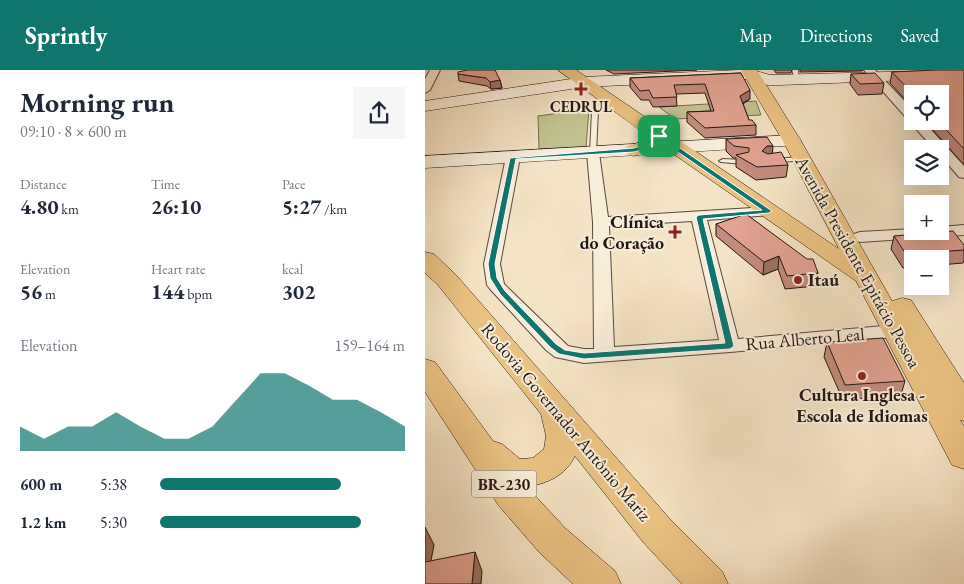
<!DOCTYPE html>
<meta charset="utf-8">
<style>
:root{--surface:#fff;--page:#f6f6f7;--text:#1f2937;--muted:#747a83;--accent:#0f766e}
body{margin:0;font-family:"EB Garamond",serif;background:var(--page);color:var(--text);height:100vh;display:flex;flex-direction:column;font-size:19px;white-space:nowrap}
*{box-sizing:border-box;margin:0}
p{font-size:16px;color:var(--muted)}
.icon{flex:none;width:28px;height:28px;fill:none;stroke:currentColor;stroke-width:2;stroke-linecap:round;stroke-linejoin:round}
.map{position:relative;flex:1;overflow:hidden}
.details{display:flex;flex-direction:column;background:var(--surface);width:425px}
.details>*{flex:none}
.buttons{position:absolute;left:479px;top:15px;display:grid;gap:10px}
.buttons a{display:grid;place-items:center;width:45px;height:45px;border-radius:0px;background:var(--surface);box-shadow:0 5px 20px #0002;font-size:25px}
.pin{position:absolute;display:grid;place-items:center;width:42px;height:42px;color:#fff;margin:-21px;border-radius:10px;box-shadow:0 2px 8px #0006}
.round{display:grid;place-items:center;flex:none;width:52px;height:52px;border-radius:0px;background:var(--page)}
.overview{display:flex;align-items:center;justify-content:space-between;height:85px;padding:0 20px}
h1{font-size:28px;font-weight:700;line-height:38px}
.figures{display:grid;grid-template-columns:repeat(3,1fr);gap:8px;height:85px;padding:5px 20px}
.figures div{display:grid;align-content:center}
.figures b{font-size:21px;font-weight:700}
.figures small{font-size:14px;font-weight:400}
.figures p{font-size:14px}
.chart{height:140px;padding:10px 20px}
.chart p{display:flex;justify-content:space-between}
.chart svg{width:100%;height:90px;margin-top:5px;fill:var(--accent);opacity:.7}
ul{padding:0 20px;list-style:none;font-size:16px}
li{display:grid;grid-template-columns:80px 60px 1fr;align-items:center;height:38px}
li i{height:12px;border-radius:6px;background:var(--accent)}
header{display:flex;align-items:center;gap:30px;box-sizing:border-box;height:70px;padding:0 25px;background:var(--accent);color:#fff}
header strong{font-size:24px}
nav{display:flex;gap:28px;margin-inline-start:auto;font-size:18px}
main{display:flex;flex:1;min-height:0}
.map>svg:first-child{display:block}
</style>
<header>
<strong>Sprintly</strong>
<nav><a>Map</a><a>Directions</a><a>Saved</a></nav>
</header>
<main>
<section class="details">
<div class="overview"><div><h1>Morning run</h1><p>09:10 · 8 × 600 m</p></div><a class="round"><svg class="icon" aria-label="share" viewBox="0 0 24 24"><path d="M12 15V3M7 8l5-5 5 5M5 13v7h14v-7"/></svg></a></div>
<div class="figures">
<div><p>Distance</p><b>4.80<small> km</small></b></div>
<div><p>Time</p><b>26:10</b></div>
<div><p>Pace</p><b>5:27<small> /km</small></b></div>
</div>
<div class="figures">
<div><p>Elevation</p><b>56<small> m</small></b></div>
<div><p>Heart rate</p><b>144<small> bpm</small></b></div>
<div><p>kcal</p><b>302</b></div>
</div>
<div class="chart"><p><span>Elevation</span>159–164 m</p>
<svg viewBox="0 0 160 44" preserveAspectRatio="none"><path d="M0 44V32L10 38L20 32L30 32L40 25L50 32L60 38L70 38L80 32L90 19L100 6L110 6L120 12L130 19L140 19L150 25L160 32V44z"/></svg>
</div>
<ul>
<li><b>600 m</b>5:38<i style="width:74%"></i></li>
<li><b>1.2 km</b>5:30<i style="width:82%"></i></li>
</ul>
</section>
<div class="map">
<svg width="539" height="514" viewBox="0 0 539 514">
<rect width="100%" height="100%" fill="#f4e3c4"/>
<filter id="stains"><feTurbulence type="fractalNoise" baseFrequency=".004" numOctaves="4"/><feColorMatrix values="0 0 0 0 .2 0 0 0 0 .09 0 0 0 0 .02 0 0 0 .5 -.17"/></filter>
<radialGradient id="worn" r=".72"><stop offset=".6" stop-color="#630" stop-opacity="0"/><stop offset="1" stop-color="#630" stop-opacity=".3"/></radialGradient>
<path fill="#c2c190" stroke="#726c51" d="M331 31 336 45 250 49 234 37Z
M164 39 161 77 114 79 113 46Z"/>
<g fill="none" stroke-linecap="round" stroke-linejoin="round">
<defs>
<path id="lane" d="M367 0H373L374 8 359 9V7L369 6Z
M170 39 173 41 171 83 168 85 165 83 167 41Z
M376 87 378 88V90L347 93 343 91 347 89Z
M298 89 318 90 322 92 318 94 296 92 294 91Z"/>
<path id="street" d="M5 0H15L5 20 0 23V9Z
M439 0H450L488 40V51H498L539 96V108L534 107 515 85V79H509Z
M168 79 174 83 183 147 344 137 349 138 351 141 349 144 344 145 282 150 313 269 470 255 477 257 479 261 477 265 470 267 305 282 159 293 130 287 121 280 65 219 62 215 59 194 81 87 88 83 93 84 95 87 75 194 79 214 143 276 159 279H169L168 152 162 83ZM267 151 294 270 189 277 184 156Z
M539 155V165L435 172 429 170 427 167 429 164 435 162 488 159V161H515V157Z"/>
<path id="secondary" d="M314 0H328L345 5 539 0V8L355 15H343L325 9 159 17 0 41V31L159 7Z
M367 65 374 67 376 71 374 75 0 98V86Z"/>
<path id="primary" d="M133 0H151L414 179 358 71 316 0H332L376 71 467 231 477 228 486 230 539 313V351L535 350 539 356V399L527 395 431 211 237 76 209 86 202 84 200 80 202 76 222 70 224 67Z"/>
<path id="highway" d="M0 182 9 184 31 205 244 448 297 501 303 514H257L218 472 150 386C140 406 123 413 102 417L140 458 190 501 196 514H148L114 482 74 436 0 322V289L10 292 68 371 77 374 95 389 108 388 119 379 121 366 116 344 13 215 0 203Z"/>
</defs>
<use href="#lane" stroke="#57493e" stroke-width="2"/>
<use href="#street" stroke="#57493e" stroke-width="2"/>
<use href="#secondary" stroke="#231612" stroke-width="1"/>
<use href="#primary" stroke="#231612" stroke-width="1"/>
<use href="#highway" stroke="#231612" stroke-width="1"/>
<use href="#lane" fill="#f8edd9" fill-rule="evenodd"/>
<use href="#street" fill="#f8edd9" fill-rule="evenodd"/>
<use href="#secondary" fill="#f8edd9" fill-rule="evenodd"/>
<use href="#primary" fill="#eac282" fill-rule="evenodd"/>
<use href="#highway" fill="#eac282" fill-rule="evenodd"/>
</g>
<path fill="#c28b7c" stroke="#231612" d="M181 0H272L189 4Z
M349 0H367L366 3H351Z
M375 0H438L437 1 375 2Z
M539 0V95L500 51H515L488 24V38L465 13 467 2Z
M316 3 325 29 318 34 324 50 331 55V65L280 68 262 52V42L286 41 280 23 251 24 252 36 228 37 224 30H216L205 17V8Z
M33 4 75 10 77 18 66 19 62 16 34 11Z
M426 4 459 13 457 24 433 25 425 14Z
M301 69 347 83 363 95 361 107 331 110 311 97V88H308L301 81Z
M291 154 393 203 391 216 360 219 353 199 338 205 291 166Z
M469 166 539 175V190L538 193 515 195V189H488V197L478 198 466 179Z
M402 272 480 311 476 325 418 330 399 287Z"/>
<path fill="#9e7165" stroke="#231612" d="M75 10 77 18 66 19 65 12Z
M325 20V29L314 35 315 26Z
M342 76H348L347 88 337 81Z
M354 186 353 199 338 205 339 192Z
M0 457 9 475 2 511 0 506Z
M50 482 57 501 56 514H47Z"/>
<path fill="#e1a290" stroke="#231612" d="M42 0H70L75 10 65 12 61 8 33 4V2Z
M512 0H539V79L513 51H515V24H488L467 2Z
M316 3 325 20 315 26 324 50H327L331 55 280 58 262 42 289 41 280 14 249 15 252 27 228 28 224 20 215 21 205 8Z
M450 3 459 13 435 14 426 4Z
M342 67 348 76H342L337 81 343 84 356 82 363 95 332 97 311 85 324 82V78L309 76 301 69Z
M321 144 382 189H388L393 203 362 206 354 186 339 192 291 154Z
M528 161 539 175V180L481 184 469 166Z
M458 268 480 311 420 315 402 272Z
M50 482 47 514H0V492Z"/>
<path fill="#0f766e" stroke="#fff" fill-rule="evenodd" d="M232 65H236L347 141 344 143 278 149 309 276 305 279 159 289 134 284 125 277 75 224 65 208 63 194 85 88 209 78 227 73ZM234 69 337 140 274 145 271 147 300 273 159 283 140 280 131 274 80 221 72 208 70 194 91 89 209 82 231 75Z"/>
<g fill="#8f2418" stroke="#f8edd9" stroke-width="2">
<path d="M153.5 11.5h5v5h5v5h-5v5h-5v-5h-5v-5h5z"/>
<path d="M247.5 154.5h5v5h5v5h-5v5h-5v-5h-5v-5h5z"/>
<circle cx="373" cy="210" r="5"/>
<circle cx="437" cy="306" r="5"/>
</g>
<g text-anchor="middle" stroke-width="4" stroke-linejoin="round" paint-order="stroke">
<g font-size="15" font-weight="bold" fill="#231612" stroke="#f8edd9">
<text x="156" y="42">CEDRUL</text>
</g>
<rect fill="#f8edd9" stroke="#63564e" stroke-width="1" x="46.5" y="400.5" width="65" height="27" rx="4"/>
<g font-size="16" font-weight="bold" fill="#231612">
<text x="79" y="420">BR-230</text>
</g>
<g font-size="18" font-weight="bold" fill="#231612" stroke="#f8edd9" text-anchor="end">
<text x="239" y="158">Clínica<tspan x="239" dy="21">do Coração</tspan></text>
<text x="383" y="216" text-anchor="start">Itaú</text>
<text x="437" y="331" text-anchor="middle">Cultura Inglesa -<tspan x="437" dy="21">Escola de Idiomas</tspan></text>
</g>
<g font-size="18" fill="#231612" stroke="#f8edd9">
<text transform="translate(433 192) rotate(61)" y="6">Avenida Presidente Epitácio Pessoa</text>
<text transform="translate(380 269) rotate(-5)" y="6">Rua Alberto Leal</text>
<text transform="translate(141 352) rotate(50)" y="6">Rodovia Governador Antônio Mariz</text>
</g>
</g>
<rect width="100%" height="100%" filter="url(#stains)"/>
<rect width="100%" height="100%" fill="url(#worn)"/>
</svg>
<div class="buttons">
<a><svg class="icon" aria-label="locate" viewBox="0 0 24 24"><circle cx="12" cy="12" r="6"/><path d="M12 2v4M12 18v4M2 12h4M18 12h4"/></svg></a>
<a><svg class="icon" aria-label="layers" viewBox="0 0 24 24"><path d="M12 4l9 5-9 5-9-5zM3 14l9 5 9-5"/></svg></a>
<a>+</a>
<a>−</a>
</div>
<div class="pin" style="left:234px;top:66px;background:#1e9e55"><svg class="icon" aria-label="arrive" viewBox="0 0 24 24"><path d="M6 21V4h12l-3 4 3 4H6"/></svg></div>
</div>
</main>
